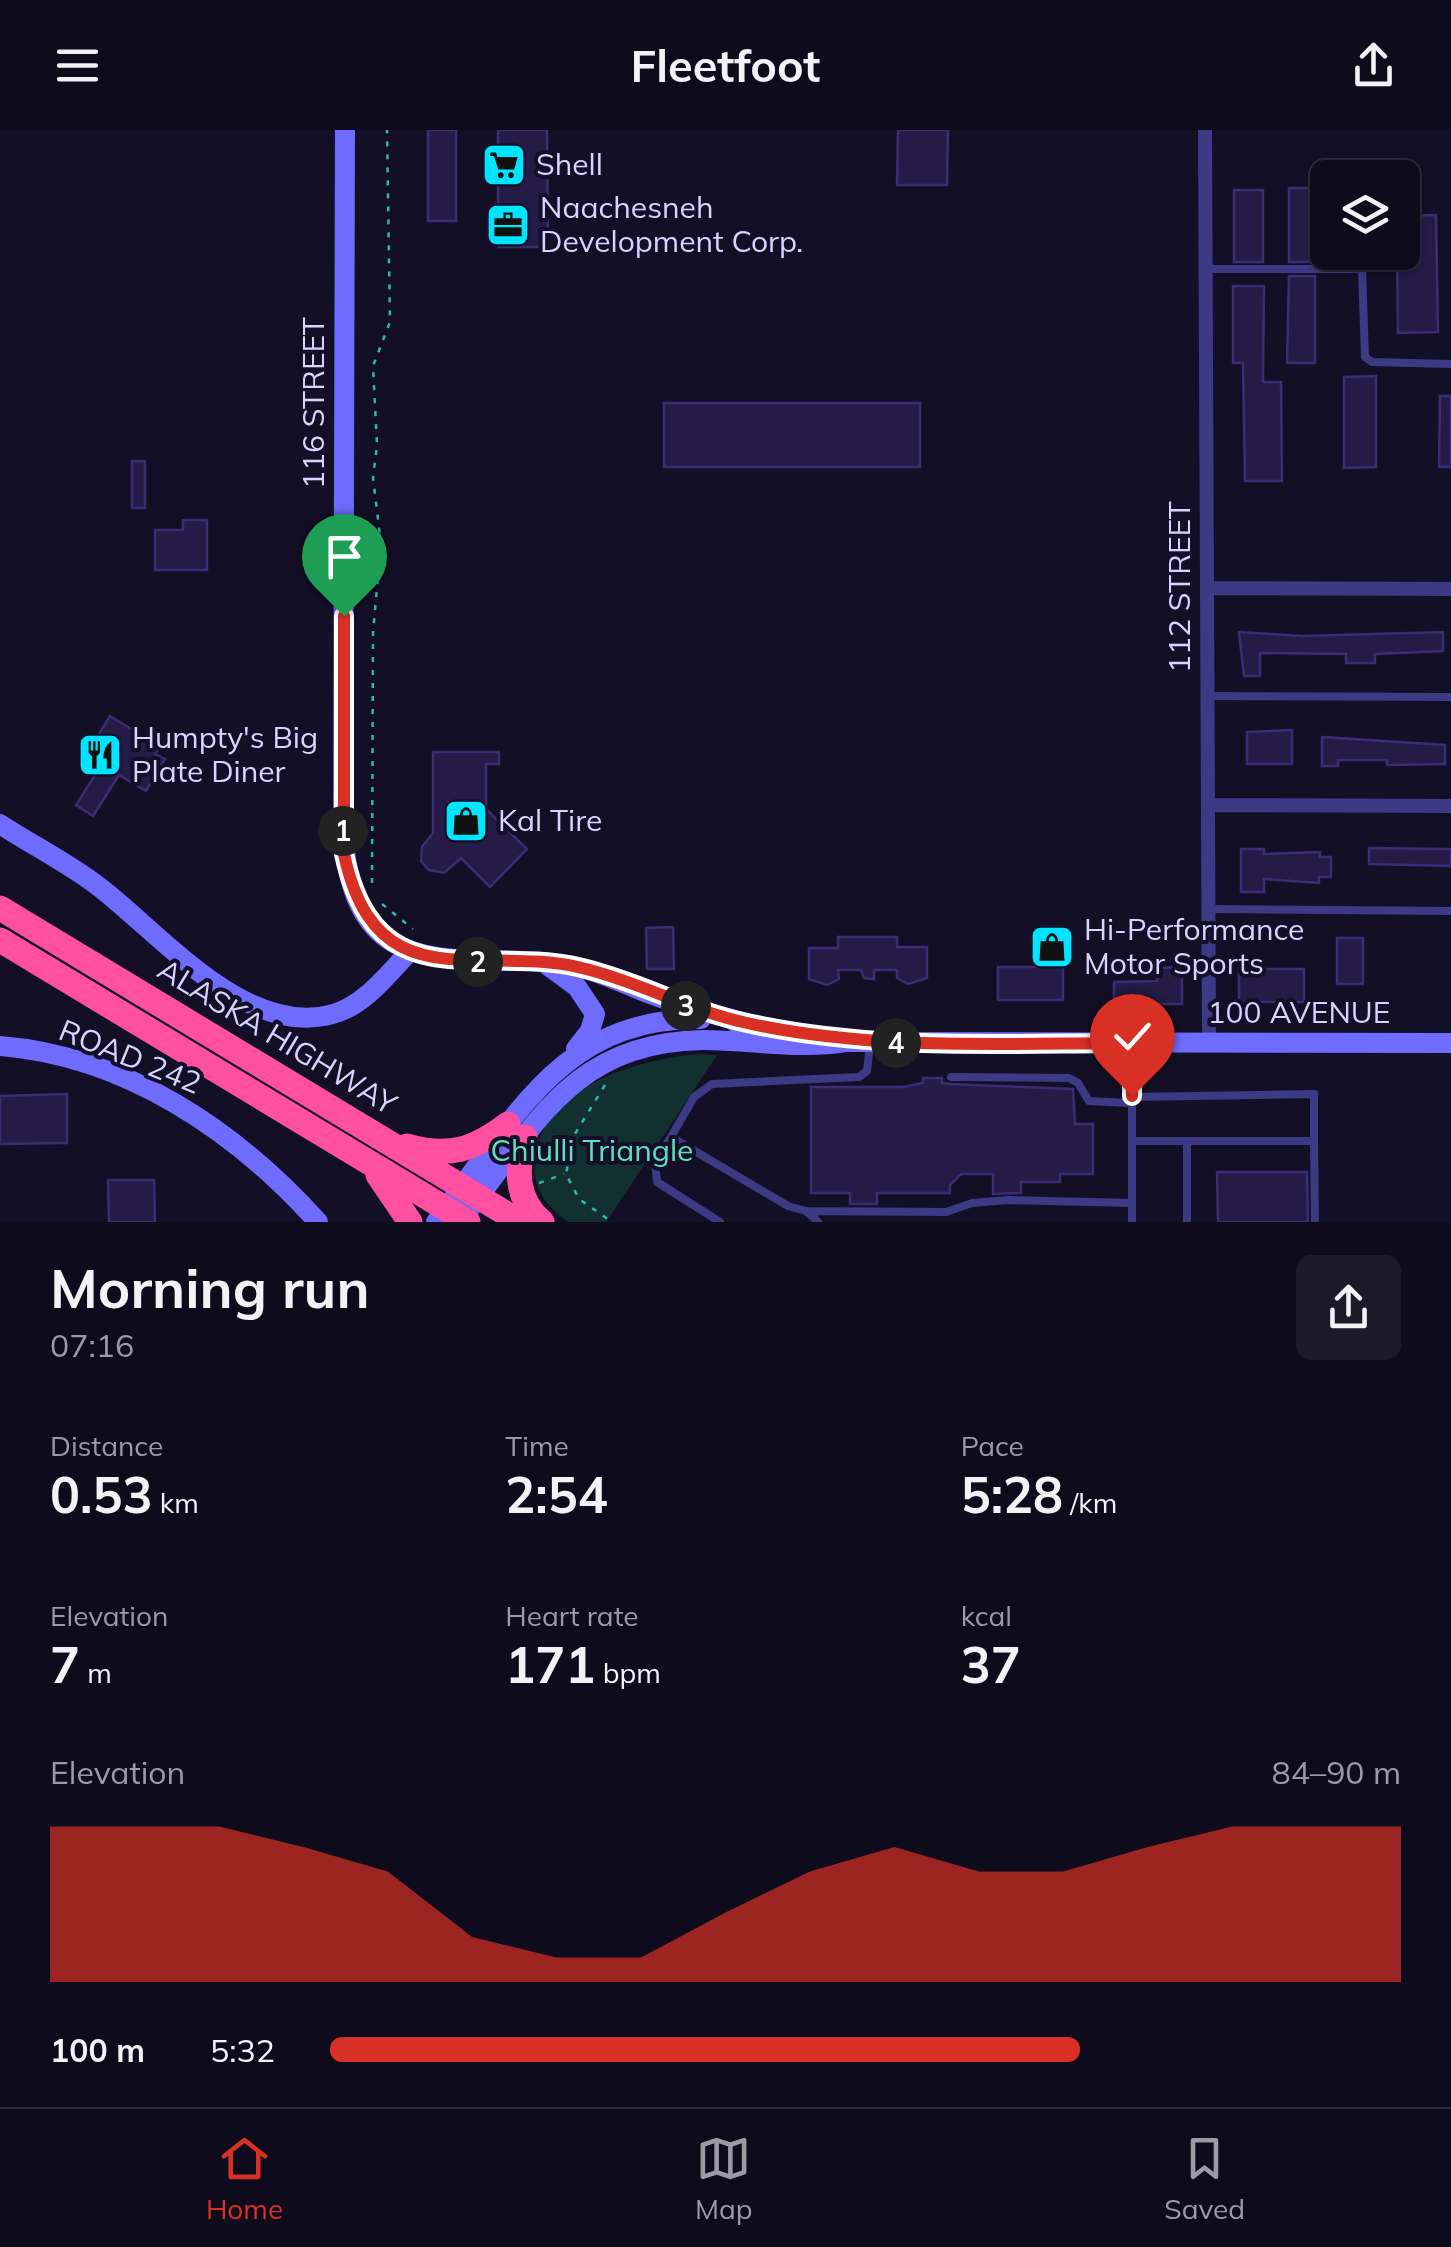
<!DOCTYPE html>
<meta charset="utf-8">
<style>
:root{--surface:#0e0b1c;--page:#1c1929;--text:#f1f3f6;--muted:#9b9ba3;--line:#2e2b3b;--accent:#d93025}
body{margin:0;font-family:Mulish,sans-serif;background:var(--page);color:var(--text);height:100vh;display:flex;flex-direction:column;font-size:38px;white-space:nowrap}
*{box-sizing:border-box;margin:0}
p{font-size:32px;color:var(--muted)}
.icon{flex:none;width:55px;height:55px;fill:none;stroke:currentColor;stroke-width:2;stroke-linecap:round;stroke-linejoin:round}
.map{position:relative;height:1092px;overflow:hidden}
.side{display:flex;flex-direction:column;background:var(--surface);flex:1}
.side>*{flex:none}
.controls{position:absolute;left:1310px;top:30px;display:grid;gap:20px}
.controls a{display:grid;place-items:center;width:110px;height:110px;border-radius:15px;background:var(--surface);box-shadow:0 2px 8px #0004,0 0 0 2px var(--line);font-size:50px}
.pin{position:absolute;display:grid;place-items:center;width:85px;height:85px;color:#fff;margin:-102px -42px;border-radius:50% 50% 50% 0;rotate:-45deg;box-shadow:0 0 10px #0007}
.pin .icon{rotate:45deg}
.km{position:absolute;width:50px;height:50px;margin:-25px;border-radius:50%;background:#222;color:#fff;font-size:28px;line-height:50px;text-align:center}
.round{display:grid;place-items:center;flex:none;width:105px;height:105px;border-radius:15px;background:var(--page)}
.summary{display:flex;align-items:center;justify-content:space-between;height:170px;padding:0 50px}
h1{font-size:55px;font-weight:700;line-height:75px}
.metrics{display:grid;grid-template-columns:repeat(3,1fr);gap:15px;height:170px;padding:10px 50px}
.metrics div{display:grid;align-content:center}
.metrics b{font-size:50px;font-weight:700}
.metrics small{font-size:28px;font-weight:400}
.metrics p{font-size:28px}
.chart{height:280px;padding:20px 50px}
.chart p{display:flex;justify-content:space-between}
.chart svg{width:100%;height:180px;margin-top:10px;fill:var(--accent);opacity:.7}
ul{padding:0 50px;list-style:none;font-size:32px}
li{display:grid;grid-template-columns:160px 120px 1fr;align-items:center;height:75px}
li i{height:25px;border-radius:12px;background:var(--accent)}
header{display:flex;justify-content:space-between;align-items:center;height:130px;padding:0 50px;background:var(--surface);font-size:45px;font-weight:700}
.tab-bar{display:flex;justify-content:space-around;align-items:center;height:140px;border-top:2px solid var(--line);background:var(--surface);font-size:28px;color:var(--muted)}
.tab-bar a{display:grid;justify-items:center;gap:5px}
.tab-bar .selected{color:var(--accent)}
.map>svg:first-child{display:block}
</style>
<header><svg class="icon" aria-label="menu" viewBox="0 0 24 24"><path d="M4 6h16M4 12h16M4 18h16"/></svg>Fleetfoot<svg class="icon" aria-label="share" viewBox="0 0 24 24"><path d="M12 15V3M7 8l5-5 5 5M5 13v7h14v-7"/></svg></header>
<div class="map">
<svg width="1451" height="1092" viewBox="0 0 1451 1092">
<rect width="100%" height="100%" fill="#130f26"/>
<path fill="#12302f" d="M698 924 717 925 606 1092H568C545 1075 531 1057 535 1028 544 955 637 930 698 924Z"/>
<path fill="#241b47" stroke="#3b2d73" stroke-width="2.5" d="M428 0H456V91H428Z
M498 0H547L548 117H498Z
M898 0H948L947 55H897Z
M1289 58H1316V132H1289Z
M1234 60H1263V132H1234Z
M1436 85 1438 202 1398 203 1397 122H1402V86Z
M1289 146H1315V233H1287Z
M1233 156H1264L1263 252H1281L1282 351H1245L1243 233H1233Z
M1376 246V337L1344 338V247Z
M1440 266H1451V337H1439Z
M664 273H920V337H664Z
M132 331H145V378H132Z
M183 390H207V440H155V400H183Z
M1239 502 1303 506 1443 502V521L1375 524V533H1346V524L1260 523V546H1244Z
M110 586 160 617 155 624 165 629 146 661 119 645 93 686 76 675 102 634 86 625Z
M1292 600V634H1247V602Z
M1322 607 1445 615V634L1387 635V630H1338V636H1322Z
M433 622H499V634H486V679L527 719 490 757 461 728 444 743 429 740 421 731 422 717 433 703Z
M1369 718 1451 719V736L1369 734Z
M1241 719H1264V724L1320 722V727H1331V747H1319V753L1264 749V762H1241Z
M673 797 674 839H647L646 798Z
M1042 797H1063V870H998V837H1042Z
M838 807H897V817H927V848L908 854 897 848V840H874V849L864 848 861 840H838L839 849 827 855 809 849V818H838Z
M1337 808H1363V854H1337Z
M1182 837V874H1114V852L1157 851V838Z
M1239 839H1304V872H1239Z
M923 948H942V953L951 954 1073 959 1075 994H1093V1044H1060V1052H1021V1063L993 1064V1044H961L950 1055V1063H877V1074H850V1063H811V957H903L923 953Z
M67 964V1013L0 1014V966Z
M1217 1042H1307L1308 1092H1218Z
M108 1050H154L155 1092H109Z"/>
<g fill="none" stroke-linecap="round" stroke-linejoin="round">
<path stroke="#2fb8b0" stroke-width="2.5" stroke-dasharray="5 8" stroke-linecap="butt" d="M372 753 373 503 381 413 373 348 377 315 373 236 390 192 387 0
M382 774 413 799
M605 955 573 1007 566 1044 579 1069 612 1092
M539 1053 564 1044"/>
<path stroke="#3d3a85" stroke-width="8" d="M1362 47V48
M1205 139H1362V122
M1362 139 1365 227 1372 232 1451 234
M1208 566 1451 567
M1209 779 1451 781
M870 914 867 941 859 947 712 954 694 967 671 1007 788 1076 806 1081 946 1082 972 1073 1008 1070 1132 1073
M1132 917V1092
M951 947 1069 948 1078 953 1089 971 1131 973
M1132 967 1314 964V1011
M671 1007 655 1032 657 1052 720 1092
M1132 1011H1314L1315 1092
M1187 1011V1092
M806 1081 818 1092"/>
<path stroke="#3d3a85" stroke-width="14" d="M1205 0 1209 913
M1208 458 1451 459
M1209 675 1451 676"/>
<path stroke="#6f6bff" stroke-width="20" d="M345 0 343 701C354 871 470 815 578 837 603 843 627 855 650 864 682 876 713 884 746 893
M0 694C32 715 68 733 98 756 160 803 246 909 333 884 365 875 388 844 410 821
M547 835 577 857 595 884 590 901 576 919
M735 892 840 910
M0 916C126 926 236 1001 318 1092
M436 1092C512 993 560 887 701 889
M459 1092C533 1001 569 912 703 910 752 910 797 920 847 912L1451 913"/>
<path stroke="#ff4fa3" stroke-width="25" d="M0 778 520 1092
M0 810 468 1092
M525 1007C516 1039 515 1069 542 1092
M407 1016C449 1028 474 1020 508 994
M378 1045 410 1092"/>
</g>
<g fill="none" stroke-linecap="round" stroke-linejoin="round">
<defs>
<path id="route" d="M344 486V724C376 873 479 813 582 838 638 851 690 881 747 893 873 921 1003 913 1132 913V966"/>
</defs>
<use href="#route" stroke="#fff" stroke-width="20"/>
<use href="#route" stroke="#d93025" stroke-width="12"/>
</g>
<defs>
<symbol id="supermarket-square" viewBox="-11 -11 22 22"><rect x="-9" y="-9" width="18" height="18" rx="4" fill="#00e5ff" stroke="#130f26"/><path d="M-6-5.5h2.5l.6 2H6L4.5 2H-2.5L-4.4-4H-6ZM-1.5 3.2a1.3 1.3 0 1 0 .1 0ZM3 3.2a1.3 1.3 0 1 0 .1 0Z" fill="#111"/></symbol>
<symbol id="office-square" viewBox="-11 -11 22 22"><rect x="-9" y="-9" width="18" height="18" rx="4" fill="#00e5ff" stroke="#130f26"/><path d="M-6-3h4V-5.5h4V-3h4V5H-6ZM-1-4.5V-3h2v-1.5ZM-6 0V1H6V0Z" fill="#111"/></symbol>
<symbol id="restaurant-square" viewBox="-11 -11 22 22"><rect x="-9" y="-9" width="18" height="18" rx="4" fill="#00e5ff" stroke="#130f26"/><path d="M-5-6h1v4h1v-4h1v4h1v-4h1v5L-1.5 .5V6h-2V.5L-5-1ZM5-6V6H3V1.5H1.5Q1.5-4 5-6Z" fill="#111"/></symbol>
<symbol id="shop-square" viewBox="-11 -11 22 22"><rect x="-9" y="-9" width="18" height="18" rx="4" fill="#00e5ff" stroke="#130f26"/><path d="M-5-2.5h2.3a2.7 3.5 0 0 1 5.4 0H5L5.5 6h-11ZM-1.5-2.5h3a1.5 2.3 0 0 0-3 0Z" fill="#111"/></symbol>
</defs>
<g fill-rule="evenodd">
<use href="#supermarket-square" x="479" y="10" width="50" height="50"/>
<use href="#office-square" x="483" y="70" width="50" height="50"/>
<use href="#restaurant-square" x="75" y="600" width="50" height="50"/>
<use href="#shop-square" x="441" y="666" width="50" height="50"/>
<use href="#shop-square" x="1027" y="792" width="50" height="50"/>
</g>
<g text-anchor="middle" stroke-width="8" stroke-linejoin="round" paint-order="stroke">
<g font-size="30" fill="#d9d4ff" stroke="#130f26" text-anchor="start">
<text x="536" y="45">Shell</text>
<text x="540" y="88">Naachesneh<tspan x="540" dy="34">Development Corp.</tspan></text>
<text x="132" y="618">Humpty's Big<tspan x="132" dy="34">Plate Diner</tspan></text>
<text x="498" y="701">Kal Tire</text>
<text x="1084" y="810">Hi-Performance<tspan x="1084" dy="34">Motor Sports</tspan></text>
</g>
<g font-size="30" fill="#d9d4ff" stroke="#130f26">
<text transform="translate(314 273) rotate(-90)" y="10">116 STREET</text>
<text transform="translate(1180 457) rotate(-90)" y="10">112 STREET</text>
<text x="1299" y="893">100 AVENUE</text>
<text transform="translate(277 907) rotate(31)" y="10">ALASKA HIGHWAY</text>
<text transform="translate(130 927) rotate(22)" y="10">ROAD 242</text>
</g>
<g font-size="30" fill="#5fe0c0" stroke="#130f26">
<text x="592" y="1031">Chiulli Triangle</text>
</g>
</g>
</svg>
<div class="controls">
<a><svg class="icon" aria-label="layers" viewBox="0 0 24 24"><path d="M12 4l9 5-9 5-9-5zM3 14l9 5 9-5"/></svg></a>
</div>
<div class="pin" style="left:344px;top:486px;background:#1e9e55"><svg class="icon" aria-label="arrive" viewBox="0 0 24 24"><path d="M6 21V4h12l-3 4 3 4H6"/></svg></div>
<div class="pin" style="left:1132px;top:966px;background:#d93025"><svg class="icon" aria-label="check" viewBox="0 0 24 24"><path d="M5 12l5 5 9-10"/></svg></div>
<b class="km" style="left:343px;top:701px">1</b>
<b class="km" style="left:478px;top:832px">2</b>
<b class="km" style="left:686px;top:876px">3</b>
<b class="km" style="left:896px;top:913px">4</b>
</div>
<section class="side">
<div class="summary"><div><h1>Morning run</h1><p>07:16</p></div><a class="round"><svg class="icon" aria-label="share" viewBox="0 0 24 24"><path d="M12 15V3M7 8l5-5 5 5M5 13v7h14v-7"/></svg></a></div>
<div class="metrics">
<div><p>Distance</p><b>0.53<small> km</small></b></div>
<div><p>Time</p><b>2:54</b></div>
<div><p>Pace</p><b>5:28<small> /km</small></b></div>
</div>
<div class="metrics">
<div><p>Elevation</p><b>7<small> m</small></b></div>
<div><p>Heart rate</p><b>171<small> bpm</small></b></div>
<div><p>kcal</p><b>37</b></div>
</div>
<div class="chart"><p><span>Elevation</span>84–90 m</p>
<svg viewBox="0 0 160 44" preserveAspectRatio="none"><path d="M0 44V6L10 6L20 6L30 11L40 17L50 33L60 38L70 38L80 27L90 17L100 11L110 17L120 17L130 11L140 6L150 6L160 6V44z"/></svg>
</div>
<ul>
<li><b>100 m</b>5:32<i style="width:70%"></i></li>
</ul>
</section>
<nav class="tab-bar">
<a class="selected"><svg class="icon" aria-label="home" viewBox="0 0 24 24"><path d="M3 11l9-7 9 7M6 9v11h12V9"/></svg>Home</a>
<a><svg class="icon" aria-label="map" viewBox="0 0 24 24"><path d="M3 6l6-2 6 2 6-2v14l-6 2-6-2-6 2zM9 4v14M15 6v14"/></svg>Map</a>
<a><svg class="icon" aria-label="saved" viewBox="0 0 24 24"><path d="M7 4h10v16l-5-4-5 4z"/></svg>Saved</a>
</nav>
